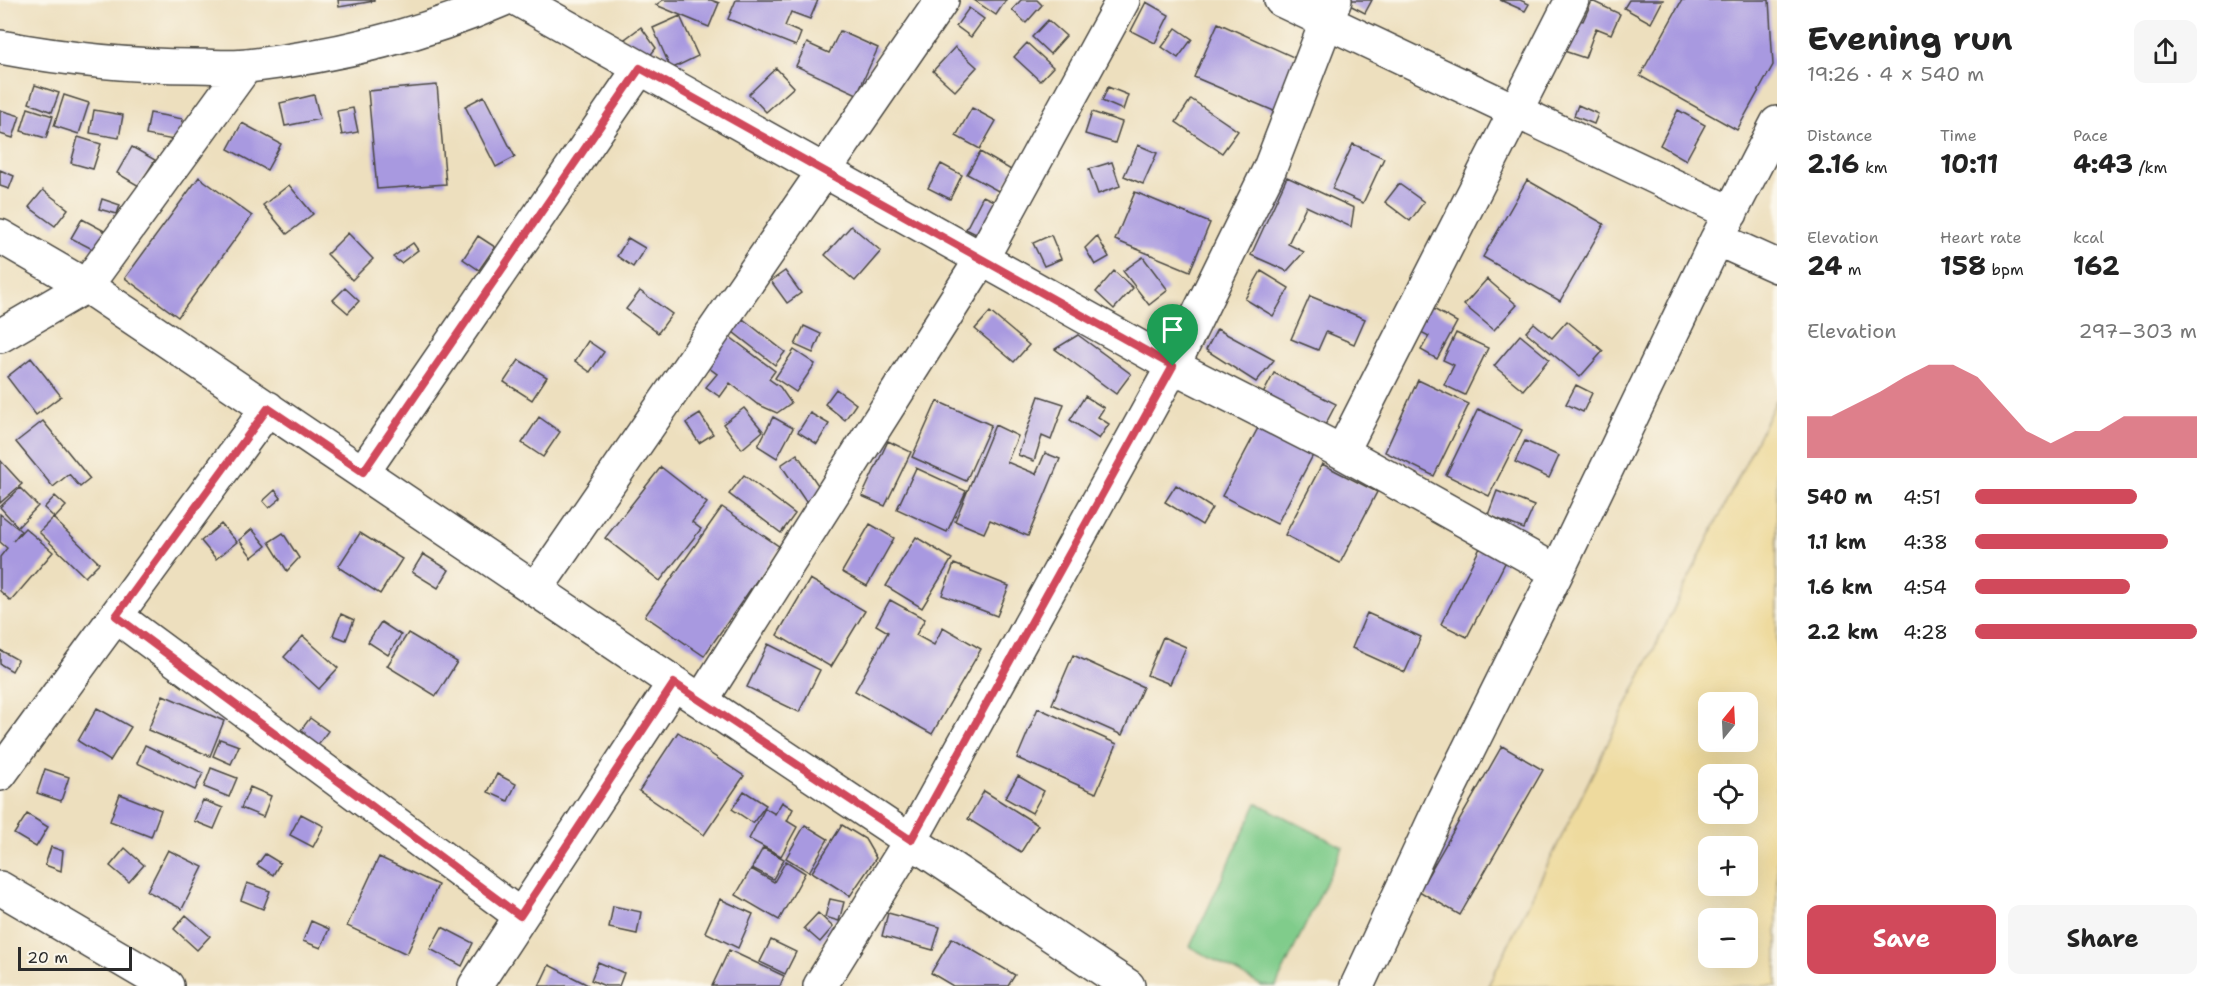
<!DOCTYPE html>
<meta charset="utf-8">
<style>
:root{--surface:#fff;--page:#f6f6f6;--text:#222;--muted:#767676;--accent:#d1495b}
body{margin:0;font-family:"Shantell Sans",sans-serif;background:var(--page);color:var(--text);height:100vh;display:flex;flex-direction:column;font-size:22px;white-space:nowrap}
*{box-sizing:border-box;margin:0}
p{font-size:20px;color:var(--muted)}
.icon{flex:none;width:33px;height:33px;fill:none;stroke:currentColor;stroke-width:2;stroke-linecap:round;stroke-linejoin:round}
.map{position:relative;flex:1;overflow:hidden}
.side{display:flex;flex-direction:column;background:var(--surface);width:450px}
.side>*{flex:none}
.needle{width:39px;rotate:18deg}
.buttons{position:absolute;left:1698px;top:692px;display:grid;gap:12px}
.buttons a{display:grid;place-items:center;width:60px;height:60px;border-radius:12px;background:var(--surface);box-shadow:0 6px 24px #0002;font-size:30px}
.scale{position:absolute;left:18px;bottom:15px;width:114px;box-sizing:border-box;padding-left:6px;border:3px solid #2b2b2b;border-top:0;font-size:16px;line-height:21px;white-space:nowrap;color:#2b2b2b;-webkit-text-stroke:4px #fbf7ec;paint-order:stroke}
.pin{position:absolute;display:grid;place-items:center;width:51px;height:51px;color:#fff;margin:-62px -26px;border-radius:50% 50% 50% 0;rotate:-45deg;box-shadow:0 0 6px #0007}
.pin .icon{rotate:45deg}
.round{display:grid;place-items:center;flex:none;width:63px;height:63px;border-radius:12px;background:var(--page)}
.head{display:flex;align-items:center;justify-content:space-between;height:102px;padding:0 30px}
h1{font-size:33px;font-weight:700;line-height:45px}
.figures{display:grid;grid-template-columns:repeat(3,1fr);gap:9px;height:102px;padding:6px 30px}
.figures div{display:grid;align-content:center}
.figures b{font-size:26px;font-weight:700}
.figures small{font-size:16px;font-weight:400}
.figures p{font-size:16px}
.chart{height:168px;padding:12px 30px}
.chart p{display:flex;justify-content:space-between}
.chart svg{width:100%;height:108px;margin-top:6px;fill:var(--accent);opacity:.7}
.action{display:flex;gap:12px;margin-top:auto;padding:12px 30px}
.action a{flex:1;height:69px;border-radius:12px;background:var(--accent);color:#fff;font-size:24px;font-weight:700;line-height:69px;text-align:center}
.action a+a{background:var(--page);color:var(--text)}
ul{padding:0 30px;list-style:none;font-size:20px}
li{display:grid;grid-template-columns:96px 72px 1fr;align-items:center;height:45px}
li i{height:15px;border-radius:8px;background:var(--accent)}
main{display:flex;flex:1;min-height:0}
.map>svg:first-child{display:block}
</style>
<main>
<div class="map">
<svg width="1777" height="986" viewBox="0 0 1777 986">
<rect width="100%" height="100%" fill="#fbf7ec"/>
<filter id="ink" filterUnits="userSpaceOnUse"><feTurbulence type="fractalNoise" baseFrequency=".0167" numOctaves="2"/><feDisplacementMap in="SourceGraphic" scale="12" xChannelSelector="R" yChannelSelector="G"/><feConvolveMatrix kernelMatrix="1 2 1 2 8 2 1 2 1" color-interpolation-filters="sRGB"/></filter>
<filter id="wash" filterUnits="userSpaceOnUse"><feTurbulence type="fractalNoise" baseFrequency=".008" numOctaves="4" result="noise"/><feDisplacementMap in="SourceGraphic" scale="24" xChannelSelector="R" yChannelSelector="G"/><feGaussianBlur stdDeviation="1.35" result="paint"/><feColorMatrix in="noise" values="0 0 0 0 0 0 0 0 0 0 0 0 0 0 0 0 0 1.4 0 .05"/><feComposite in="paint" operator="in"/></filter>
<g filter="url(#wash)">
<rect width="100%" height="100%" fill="#eddfbe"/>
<path fill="#80cc8b" stroke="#567c5b" stroke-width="1.5" d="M1257 803 1343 847 1276 986H1262L1190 947Z"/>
<path fill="#eeda9e" stroke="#8c8264" stroke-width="1.5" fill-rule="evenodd" d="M1777 399V986H1488ZM1708 702H1748V741H1708ZM1708 774H1748V813H1708ZM1708 846H1748V885H1708ZM1708 918H1748V957H1708Z"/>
<g id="blocks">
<path fill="#a899e0" d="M338 0H374V1L339 7Z
M663 0H711L719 3 709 27 656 5Z
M736 0H818L810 19 791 12 785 26 801 33 796 46 728 19Z
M974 0H1006L996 15Z
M1021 0H1037L1042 5 1026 23 1012 10Z
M1340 0H1372L1365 13Z
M1500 0H1520L1529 4 1525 11Z
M1629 0H1663L1651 23 1624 8Z
M1682 0H1769L1773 65 1737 130 1640 76Z
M1592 1 1620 14 1611 34 1596 28 1585 58 1561 50 1573 19 1583 21Z
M1146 2 1169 15 1155 43 1131 31Z
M969 8 984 19 971 37 956 26Z
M680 16 698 56 671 69 653 28Z
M1048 20 1066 36 1050 54 1032 37Z
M1218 23 1298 59 1274 111 1194 77Z
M641 27 656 48 640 68 621 42Z
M1176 28 1192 39 1178 58 1162 47Z
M840 31 878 48 857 94 796 66 807 43 829 53Z
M1027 43 1053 67 1040 81 1014 57Z
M955 47 977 67 955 91 933 71Z
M776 68 794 87 766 112 749 94Z
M35 85 59 93 52 112 29 103Z
M437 85 446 184 377 189 368 91Z
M1108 87 1128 95 1123 110 1102 101Z
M64 95 89 103 79 134 54 126Z
M314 95 320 119 285 126 280 103Z
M484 96 515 157 496 167 465 106Z
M1191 99 1238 131 1222 153 1176 122Z
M1578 105 1598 114 1594 124 1574 116Z
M28 108 53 116 46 138 21 131Z
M353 108 358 132 342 135 337 111Z
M972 108 996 121 980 149 956 136Z
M0 110 20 116 13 138 0 134Z
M94 110 123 115 119 138 90 133Z
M1678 110 1705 125 1686 160 1660 145Z
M1092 112 1122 122 1115 143 1085 134Z
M150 113 183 119 179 141 146 135Z
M242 123 281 144 267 170 228 149Z
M78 137 101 144 93 169 71 163Z
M1353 144 1384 158 1363 203 1332 189Z
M1138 145 1157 153 1143 184 1124 176Z
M132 147 155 160 139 186 117 173Z
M980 152 1013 171 1000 192 967 174Z
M1112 162 1120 186 1098 194 1089 169Z
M941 164 962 175 950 199 928 188Z
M0 170 14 176 9 189 0 186Z
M199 177 252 216 178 317 125 278Z
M1287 177 1354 208 1351 227 1306 206 1288 244 1304 252 1287 271 1251 255Z
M1527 180 1604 224 1560 301 1483 257Z
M1399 184 1424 202 1410 221 1385 202Z
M289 185 313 214 287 234 263 205Z
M43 190 68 209 55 226 29 207Z
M1135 192 1210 223 1190 271 1115 240Z
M983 196 1000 204 982 237 966 229Z
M102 199 120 205 117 214 99 209Z
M82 219 110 234 100 253 71 238Z
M851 226 881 251 855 281 825 255Z
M348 233 373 259 352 280 327 254Z
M1051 235 1061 259 1044 266 1033 243Z
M478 236 495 247 479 270 463 259Z
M1097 236 1109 257 1095 265 1085 248Z
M628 238 645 248 633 267 617 256Z
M413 243 418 250 401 263 393 257Z
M1143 257 1168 290 1149 305 1123 271Z
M785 271 801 293 787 303 771 281Z
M1114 271 1133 288 1114 309 1096 292Z
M1261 271 1289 288 1273 316 1245 299Z
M1487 279 1517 305 1494 330 1464 305Z
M345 288 359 301 348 313 333 300Z
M640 291 672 314 658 333 626 309Z
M1310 296 1365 319 1354 344 1326 332 1318 350 1291 339Z
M1428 306 1457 322 1437 359 1421 350 1429 336 1415 329Z
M990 312 1029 345 1014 362 975 329Z
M743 319 785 352 775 365 733 332Z
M1567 321 1603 351 1580 377 1526 332 1534 323 1552 338Z
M804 326 821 334 813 353 795 345Z
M717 327 775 371 769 379 780 387 791 403 777 413 757 404 730 383 720 397 706 387 717 374 694 357Z
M1217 329 1274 360 1256 382 1206 350Z
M1456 333 1488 348 1465 395 1444 385 1454 365 1443 360Z
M1078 335 1131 374 1116 394 1055 349Z
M1520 335 1549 359 1523 390 1494 366Z
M588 341 604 352 590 372 575 361Z
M794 350 815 364 796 392 775 378Z
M31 358 61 396 36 415 7 377Z
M519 360 547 377 532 400 504 382Z
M1274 373 1336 404 1324 427 1262 396Z
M1418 380 1469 404 1434 476 1385 452Z
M1576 385 1592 393 1583 412 1566 404Z
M836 389 856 404 845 420 825 404Z
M1039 396 1064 404 1051 440 1042 436 1034 461 1018 455Z
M1085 396 1104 408 1098 417 1109 424 1099 439 1070 420Z
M937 401 991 425 966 481 912 457Z
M744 408 763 431 742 449 723 424Z
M1478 409 1522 430 1489 496 1446 475Z
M810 413 829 424 817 444 798 432Z
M700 414 713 434 699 443 686 423Z
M539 417 560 432 543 457 522 443Z
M773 417 793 428 777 458 758 446Z
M43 421 90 479 80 487 69 474 53 487 16 442Z
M995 425 1018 436 1007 462 1036 474 1045 453 1060 459 1028 536 990 520 984 533 955 521Z
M1258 428 1313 455 1277 524 1222 496Z
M888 441 911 452 885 506 862 496Z
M1525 441 1559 456 1549 478 1515 462Z
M797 454 824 494 808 505 781 465Z
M0 460 22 484 0 503Z
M1322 464 1377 492 1340 563 1285 535Z
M661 467 707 503 692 522 701 529 660 581 605 538Z
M916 468 966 491 947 532 897 509Z
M744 475 795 514 781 533 729 494Z
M1176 485 1212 508 1202 525 1165 502Z
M20 488 38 506 18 527 0 507Z
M275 490 281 498 269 508 263 501Z
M1497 491 1534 506 1524 529 1488 515Z
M55 496 66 506 55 518 44 508Z
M722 507 780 547 704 656 645 616Z
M0 514 21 531 13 541 25 528 53 552 11 601 0 591V557L7 548 0 542Z
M53 518 99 563 85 577 39 532Z
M221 524 237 542 216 559 201 541Z
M870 524 894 538 867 586 842 572Z
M252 529 266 546 252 557 239 540Z
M283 533 299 558 287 571 269 542Z
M360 533 402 559 380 594 338 567Z
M916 537 952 559 922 608 886 586Z
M1480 548 1506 561 1467 637 1441 624Z
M423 554 449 570 438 588 412 572Z
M954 564 1009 586 997 616 942 595Z
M810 579 865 611 831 667 777 635Z
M890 600 925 619 916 635 934 645 943 627 981 649 932 734 855 691 888 632 876 625Z
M1367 613 1421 637 1405 672 1352 648Z
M341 614 354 620 346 640 333 635Z
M381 622 401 635 388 655 368 642Z
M408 633 457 662 436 696 387 666Z
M303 636 338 668 319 689 284 657Z
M1163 637 1186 647 1170 684 1147 675Z
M768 644 820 670 799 712 747 687Z
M0 650 18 660 12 671 0 664Z
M1073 655 1143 687 1122 735 1052 704Z
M163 695 224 721 210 756 148 730Z
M97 708 131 727 110 761 78 741Z
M1038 708 1117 744 1096 793 1017 758Z
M310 718 328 731 311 754 297 743 305 733 301 730Z
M678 732 744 776 704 835 639 791Z
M220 739 239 746 231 764 213 756Z
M145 745 203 773 195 790 137 763Z
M1502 746 1543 770 1460 915 1419 891Z
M211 768 237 778 229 797 204 787Z
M45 769 69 777 61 801 37 793Z
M497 774 516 784 508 801 488 792Z
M1018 776 1044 791 1032 813 1005 798Z
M250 787 271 796 263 817 241 808Z
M744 791 766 805 753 823 732 809Z
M984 791 1038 825 1021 852 968 819Z
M120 794 161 810 151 837 110 821Z
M203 800 223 808 214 829 194 821Z
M782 802 793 809 787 821 797 827 781 856 749 839 765 808 775 814Z
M27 814 48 827 36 847 14 834Z
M301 814 324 826 313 847 290 835Z
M805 825 828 839 809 872 786 858Z
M842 825 865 839 876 858 850 896 812 872Z
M51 847 63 851 61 871 45 865Z
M125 848 144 865 129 882 110 866Z
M763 848 784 859 773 879 752 868Z
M168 850 203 867 182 909 147 891Z
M265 854 280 863 273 875 257 865Z
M379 857 438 885 407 954 347 926Z
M786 861 805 873 779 920 736 895 751 869 774 882Z
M247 883 270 891 263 909 241 900Z
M720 899 753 914 738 948 705 932Z
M830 899 844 902 839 921 825 917Z
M613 906 641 912 637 934 609 928Z
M818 913 833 927 820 942 804 928Z
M888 913 940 927 933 950 882 936Z
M186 915 210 936 197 950 174 929Z
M311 921 329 929 321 948 303 941Z
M442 927 473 943 462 966 430 949Z
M952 938 1015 975 1008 986H953L931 973Z
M771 940 796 952 785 974 760 962Z
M729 950 784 976 780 986H712Z
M598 962 624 973 619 986H605L591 980Z
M549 965 590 986H539Z"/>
</g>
</g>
<g filter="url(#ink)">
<use href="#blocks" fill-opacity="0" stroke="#484641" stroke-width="1.5"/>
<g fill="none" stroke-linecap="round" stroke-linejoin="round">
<defs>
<path id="minor" d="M519 0 1173 366 1342 452 1557 572
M1281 0 1731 213
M0 47C65 59 128 66 194 66 212 66 231 68 248 66 336 56 422 35 502 0
M0 236 86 286 674 683 1128 986
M1717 239 1777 266
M0 336 86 286 246 66
M1342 452 1572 0
M363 472 640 68
M536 589 942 0
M116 616 521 916
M701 701 981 260 1123 0
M0 774 268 408
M0 888 167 986
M475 986 674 683
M820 986 911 840 1173 366 1270 168 1335 0
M1357 986 1444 799 1557 572 1717 239 1777 123"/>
</defs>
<use href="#minor" stroke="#484641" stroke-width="36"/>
<use href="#minor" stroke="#fff" stroke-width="33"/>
</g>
</g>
<g fill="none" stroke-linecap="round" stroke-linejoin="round" filter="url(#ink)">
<defs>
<path id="route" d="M640 68 1173 366 911 840 674 683 520 916 116 616 268 408 363 472Z"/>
</defs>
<use href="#route" stroke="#fff" stroke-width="12"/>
<use href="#route" stroke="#d1495b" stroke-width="8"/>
</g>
</svg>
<div class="buttons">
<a><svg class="needle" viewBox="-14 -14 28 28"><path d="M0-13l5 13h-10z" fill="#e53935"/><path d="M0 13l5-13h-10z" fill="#767676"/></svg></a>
<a><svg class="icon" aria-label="locate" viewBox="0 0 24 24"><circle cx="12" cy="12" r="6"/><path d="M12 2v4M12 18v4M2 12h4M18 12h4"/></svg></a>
<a>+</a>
<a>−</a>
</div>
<div class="scale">20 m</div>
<div class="pin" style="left:1173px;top:366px;background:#1e9e55"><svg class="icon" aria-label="arrive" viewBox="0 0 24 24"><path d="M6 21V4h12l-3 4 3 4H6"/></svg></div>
</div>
<section class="side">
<div class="head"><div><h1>Evening run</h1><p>19:26 · 4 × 540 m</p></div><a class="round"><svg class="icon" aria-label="share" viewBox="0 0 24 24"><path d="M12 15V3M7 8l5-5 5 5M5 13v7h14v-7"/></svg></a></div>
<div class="figures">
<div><p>Distance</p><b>2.16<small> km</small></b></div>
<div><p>Time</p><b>10:11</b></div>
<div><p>Pace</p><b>4:43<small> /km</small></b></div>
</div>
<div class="figures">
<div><p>Elevation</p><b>24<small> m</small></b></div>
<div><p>Heart rate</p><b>158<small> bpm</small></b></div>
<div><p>kcal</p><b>162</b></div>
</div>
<div class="chart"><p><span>Elevation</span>297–303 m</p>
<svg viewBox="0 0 160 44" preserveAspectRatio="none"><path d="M0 44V27L10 27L20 22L30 17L40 11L50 6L60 6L70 11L80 22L90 33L100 38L110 33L120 33L130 27L140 27L150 27L160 27V44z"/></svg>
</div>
<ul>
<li><b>540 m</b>4:51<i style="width:73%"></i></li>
<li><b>1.1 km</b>4:38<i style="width:87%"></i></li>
<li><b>1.6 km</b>4:54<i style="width:70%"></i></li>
<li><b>2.2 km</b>4:28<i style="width:100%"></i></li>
</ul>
<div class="action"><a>Save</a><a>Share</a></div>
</section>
</main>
